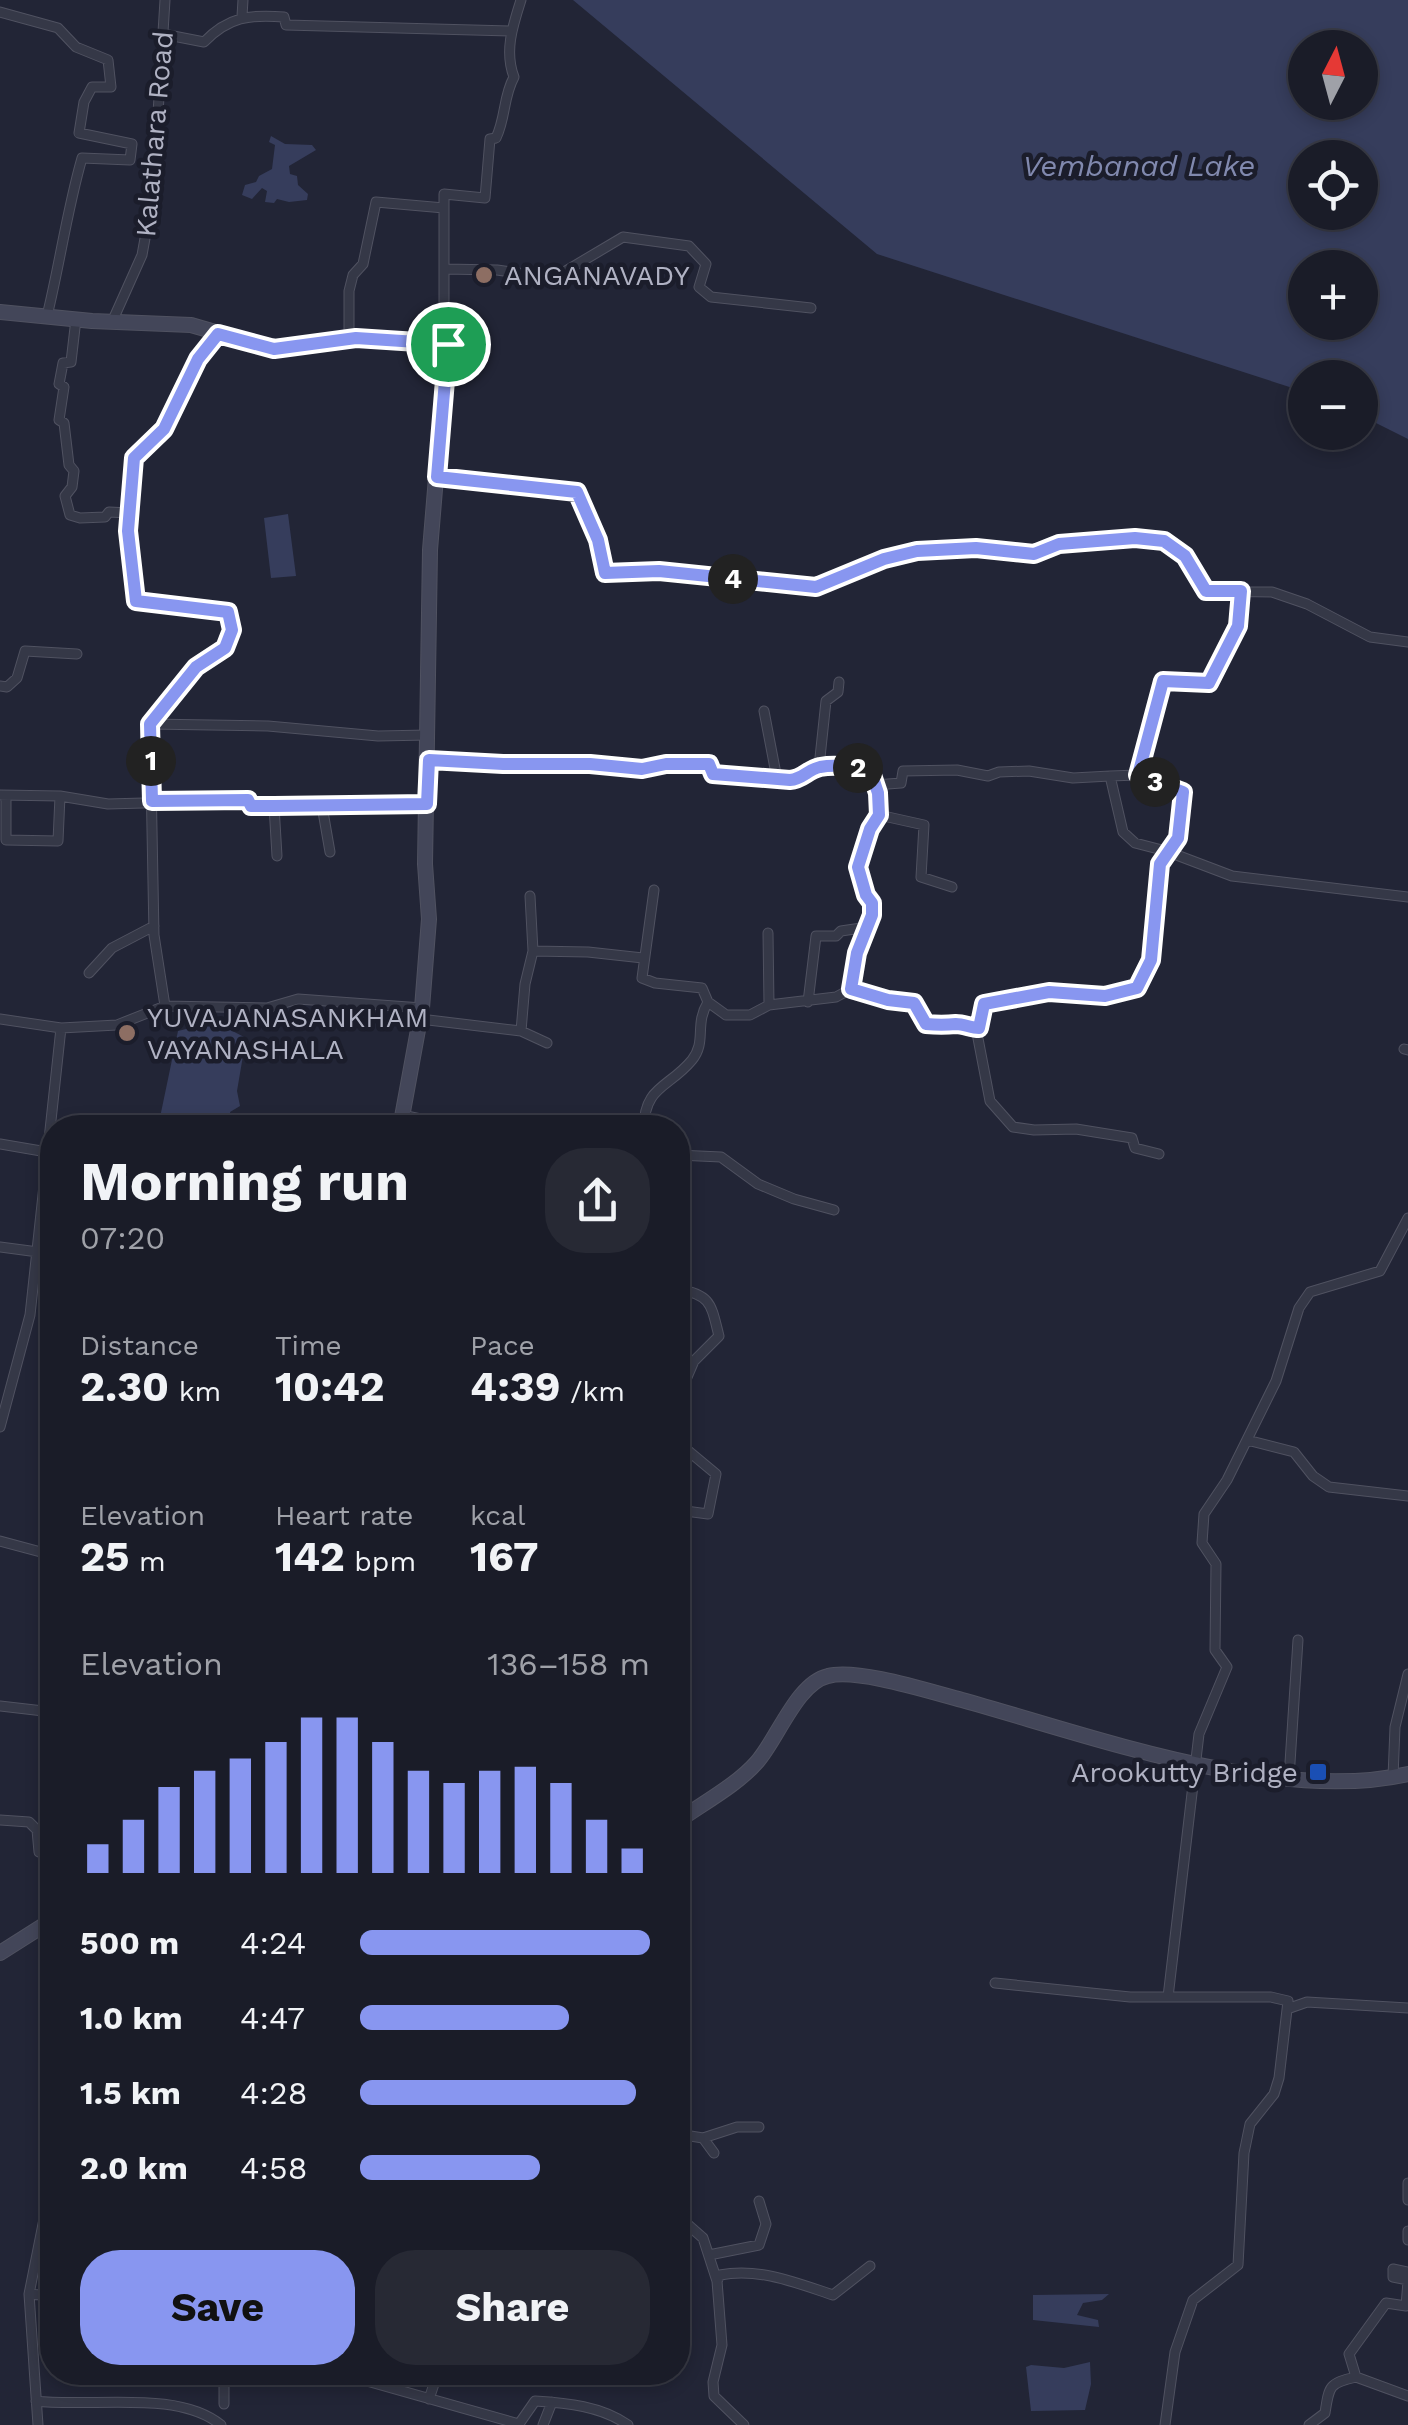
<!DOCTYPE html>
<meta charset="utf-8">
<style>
:root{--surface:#1a1c28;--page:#272934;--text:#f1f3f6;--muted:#9fa1a8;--line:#383a45;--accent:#8896f0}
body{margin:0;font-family:"Work Sans",sans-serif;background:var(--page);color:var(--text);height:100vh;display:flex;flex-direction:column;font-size:38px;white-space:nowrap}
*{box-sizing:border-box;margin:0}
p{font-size:32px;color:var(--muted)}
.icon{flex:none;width:55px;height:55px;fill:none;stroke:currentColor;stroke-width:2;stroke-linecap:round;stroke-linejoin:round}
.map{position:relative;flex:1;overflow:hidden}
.sheet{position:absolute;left:40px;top:1115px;width:650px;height:1270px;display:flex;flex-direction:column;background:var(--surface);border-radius:40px;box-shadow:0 5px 15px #0003,0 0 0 2px var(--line)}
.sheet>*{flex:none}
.needle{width:65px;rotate:6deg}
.buttons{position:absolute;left:1288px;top:30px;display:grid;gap:20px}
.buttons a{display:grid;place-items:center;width:90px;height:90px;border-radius:50%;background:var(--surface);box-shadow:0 5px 15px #0003,0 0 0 2px var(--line);font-size:50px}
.pin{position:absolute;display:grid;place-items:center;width:85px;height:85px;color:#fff;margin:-42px;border:5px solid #fff;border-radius:50%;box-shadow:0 2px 10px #0007}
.km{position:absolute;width:50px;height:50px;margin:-25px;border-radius:50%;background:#222;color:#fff;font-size:28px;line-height:50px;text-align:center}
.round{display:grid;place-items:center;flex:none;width:105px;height:105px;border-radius:40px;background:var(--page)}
.headline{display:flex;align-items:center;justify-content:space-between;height:170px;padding:0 40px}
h1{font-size:55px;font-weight:700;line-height:75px}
.stats{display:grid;grid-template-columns:repeat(3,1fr);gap:15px;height:170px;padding:10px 40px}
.stats div{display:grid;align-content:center}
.stats b{font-size:42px;font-weight:700}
.stats small{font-size:28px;font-weight:400}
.stats p{font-size:28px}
.chart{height:280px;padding:20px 40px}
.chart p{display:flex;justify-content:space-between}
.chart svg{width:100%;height:180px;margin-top:10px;stroke:var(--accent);stroke-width:6}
.cta{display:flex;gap:20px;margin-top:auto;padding:20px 40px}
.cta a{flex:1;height:115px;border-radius:40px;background:var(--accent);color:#111;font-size:40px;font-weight:700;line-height:115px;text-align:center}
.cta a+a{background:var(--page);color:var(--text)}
ul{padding:0 40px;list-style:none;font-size:32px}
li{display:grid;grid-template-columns:160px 120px 1fr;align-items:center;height:75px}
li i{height:25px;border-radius:12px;background:var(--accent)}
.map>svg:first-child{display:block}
</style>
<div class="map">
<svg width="1408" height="2425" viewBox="0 0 1408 2425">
<rect width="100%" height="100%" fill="#222536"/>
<path fill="#363d5c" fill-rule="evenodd" d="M573 0H1408V439L1360 415V378H1305V392L877 254ZM1305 48H1360V102H1305ZM1305 158H1360V212H1305ZM1305 268H1360V322H1305Z
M271 136 285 144 312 145 316 150 289 166 290 174 297 176 298 185 308 194 307 200 289 202 277 199 274 203 265 202 267 191 262 188 252 199 242 195 245 185 256 182 259 176 272 169 275 145 269 142Z
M288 514 296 576 271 578 264 518Z
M215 1022 246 1038 237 1091 240 1106 230 1112 232 1120 229 1127H158L178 1031Z
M1109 2294 1102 2300 1083 2303 1077 2315 1098 2320 1099 2327 1033 2320V2295Z
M1090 2362 1091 2384 1085 2410 1031 2411 1026 2367 1031 2365 1064 2368Z"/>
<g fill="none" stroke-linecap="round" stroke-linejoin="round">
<defs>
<path id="street" d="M0 12 58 28 76 47 108 60 111 87H92L84 102 79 133 132 144 130 160 82 158C67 210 60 263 47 316
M242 16 243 0
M163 34 204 42C228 17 250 14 284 17L286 25 511 31
M445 269 497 270 554 278 623 237 689 246 706 264 699 287 711 297 811 308
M76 319 71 362 63 363 59 384 64 387 59 420 64 423 69 465 74 471 72 487 65 496 70 515 80 518 105 517 109 512 129 513
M112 322 142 255 153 194 165 0
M349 339V291L353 275 363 264 376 202 444 208
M447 344 444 326V194L485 198 490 139 496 138C506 117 503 97 514 77 504 51 513 25 521 0
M437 477 577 492 598 540 605 573 659 571 816 587 884 559 917 551 977 548 1034 554 1059 543 1135 538 1164 541 1185 556 1207 591 1272 592 1307 604 1370 637 1408 642
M1241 591 1238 625 1209 683 1163 681 1138 775 1183 793 1178 837 1166 851 1232 876 1408 897
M0 686 7 687 17 678 25 651 77 654
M764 711 777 779
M150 724 268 726 378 736 428 735
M429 760 503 765 590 763 641 769 666 764H709L713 774 789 779C803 779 807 770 820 767 837 764 855 767 871 771L875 785 901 783 903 771 957 770 988 776 999 772 1029 771 1073 778 1110 776
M819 767 826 701 838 692 839 682
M0 795 60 796 108 804 249 800 251 806 427 804
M6 796V840L58 841 60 796
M274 806 277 856
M322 806 330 852
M879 815 924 825 921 877 952 887
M654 890 642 978 655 983 702 988 708 1002
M530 896 533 951
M768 933 769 1005
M89 973 112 948 154 926
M851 989 857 953 872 915V903L866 895 859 867 869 829 879 815 875 785
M808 1002 816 936H836L841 931 868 927
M165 1006 154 935 150 724 196 667 225 648 232 630 228 612 136 601 128 531 135 458 164 429 198 359 218 334
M0 1019 61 1028 117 1025 165 1006 267 1008 298 999 422 1008
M420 1019 521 1031 525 984 533 951 588 952 643 958
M976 1028 990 1101 1013 1127 1034 1130 1076 1129 1132 1138 1135 1148 1159 1154
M521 1031 547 1043
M1404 1049 1408 1050
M402 1115 462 1128
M644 1128C644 1086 669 1088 692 1060 707 1041 694 1025 708 1002L726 1015H750L769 1005 836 997 851 989 888 1001 915 1003 926 1024C938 1025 946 1024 956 1024 964 1024 971 1028 979 1028L983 1004 1049 992 1105 996 1137 988 1151 960 1161 864 1166 851 1135 843 1123 832 1110 776 1138 775
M0 1144 47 1152
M678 1155 721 1157 758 1184 794 1199 834 1210
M0 1247 38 1252
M678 1289C712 1295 711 1305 719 1336L694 1361 678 1398
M678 1418 686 1449 716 1474 708 1514 678 1510
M0 1427 30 1315 61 1028
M1247 1440 1294 1452 1313 1476 1329 1487 1408 1496
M0 1541 52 1555
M0 1706 52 1712
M1393 1777 1395 1727 1408 1674
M1289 1778 1298 1640
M0 1820 29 1822 37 1830 39 1852
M995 1983 1130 1997H1271L1288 2001 1279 2078 1274 2094 1250 2124 1244 2153 1238 2265 1193 2300 1175 2352 1165 2425
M1168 1997 1199 1734 1227 1667 1215 1650 1216 1564 1202 1543 1204 1514 1227 1480 1276 1381 1299 1308 1310 1292 1380 1271 1408 1218
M1290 2008 1307 2002 1408 2008
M678 2134 703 2138 714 2153
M703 2138 737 2127H759
M52 2179 29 2294 52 2296
M1408 2183V2200
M678 2216 703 2238 717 2281 722 2345 713 2382 714 2396 744 2425
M1408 2231V2240
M709 2255 759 2245 766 2224 759 2201
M1408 2272 1393 2269V2277L1408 2280
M717 2281 720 2275C758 2267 797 2283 833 2295L870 2266
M29 2294 38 2425
M335 2372 519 2424 535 2401C567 2403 601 2406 628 2425
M1356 2377 1408 2396
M429 2399 438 2372
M36 2401C90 2408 177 2389 221 2425
M224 2404V2372
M543 2425 552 2402
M1309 2425 1325 2413C1329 2386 1329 2383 1356 2377L1349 2354 1386 2303 1406 2306 1408 2281"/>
<path id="secondary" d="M0 312 92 321 191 325 274 349 356 338 447 344 430 550 425 864 429 919 422 1008 400 1128
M678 1821C703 1803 737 1785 757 1762 778 1738 797 1683 828 1676 857 1668 931 1692 962 1700 1092 1736 1276 1804 1408 1774
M0 1953 52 1920"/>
</defs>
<use href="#street" stroke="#505261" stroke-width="11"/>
<use href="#secondary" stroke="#505261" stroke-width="16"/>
<use href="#street" stroke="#353847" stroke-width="9"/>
<use href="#secondary" stroke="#434659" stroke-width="14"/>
</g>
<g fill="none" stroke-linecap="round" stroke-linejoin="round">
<defs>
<path id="route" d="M218 334 274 349 356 338 448 344 437 477 577 492 598 540 605 573 659 571 816 587 884 559 917 551 976 548 1034 554 1059 544 1135 538 1164 541 1185 556 1206 591H1241L1238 626 1209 683 1163 681 1138 775 1183 792 1178 838 1160 864 1151 960 1137 988 1105 996 1049 992 984 1004 979 1028C971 1028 964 1024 956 1024 946 1025 937 1025 926 1024L914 1003 888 1000 851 989 857 953 872 915V903L866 895 858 867 870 829 879 815 878 793 871 772C855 767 837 764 820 767 807 770 803 779 790 780L713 774 709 764H666L642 769 590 764H503L429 760 427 804 274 806H251L248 800 152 801 150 724 196 667 225 648 232 630 228 612 136 601 128 531 134 458 164 429 198 359Z"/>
</defs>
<use href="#route" stroke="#fff" stroke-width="20"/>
<use href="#route" stroke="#8896f0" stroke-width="12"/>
</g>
<g fill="#8d6e63" stroke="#1b1d2b" stroke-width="4">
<circle cx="484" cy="275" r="10"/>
<circle cx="127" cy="1033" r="10"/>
</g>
<rect fill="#1a4fb4" stroke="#1b1d2b" stroke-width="4" x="1308" y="1762" width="20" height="20" rx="5"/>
<g text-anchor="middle" stroke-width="9" stroke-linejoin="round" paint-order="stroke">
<g font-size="28" fill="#b0b2c3" stroke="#1b1d2b">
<text transform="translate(154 134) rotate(-85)" y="10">Kalathara Road</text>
</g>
<g font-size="28" fill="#b0b2c3" stroke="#1b1d2b" text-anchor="start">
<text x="504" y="285">ANGANAVADY</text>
<text x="147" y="1027">YUVAJANASANKHAM<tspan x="147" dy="32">VAYANASHALA</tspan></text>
<text x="1298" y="1782" text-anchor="end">Arookutty Bridge</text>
</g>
<g font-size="30" font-style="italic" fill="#8189ae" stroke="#1b1d2b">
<text x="1139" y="176">Vembanad Lake</text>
</g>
</g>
</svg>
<div class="buttons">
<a><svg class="needle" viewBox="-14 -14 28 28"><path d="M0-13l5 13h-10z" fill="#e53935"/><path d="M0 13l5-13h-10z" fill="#9fa1a8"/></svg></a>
<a><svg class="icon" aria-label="locate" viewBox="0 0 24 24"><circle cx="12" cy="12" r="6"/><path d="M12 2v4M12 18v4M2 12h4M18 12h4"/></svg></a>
<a>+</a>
<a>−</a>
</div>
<div class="pin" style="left:448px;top:344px;background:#1e9e55"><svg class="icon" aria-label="arrive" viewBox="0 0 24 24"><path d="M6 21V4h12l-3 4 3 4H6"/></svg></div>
<b class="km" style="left:151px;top:761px">1</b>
<b class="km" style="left:858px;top:768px">2</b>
<b class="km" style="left:1155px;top:782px">3</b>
<b class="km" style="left:733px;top:579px">4</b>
<section class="sheet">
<div class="headline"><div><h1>Morning run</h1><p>07:20</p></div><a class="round"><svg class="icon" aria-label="share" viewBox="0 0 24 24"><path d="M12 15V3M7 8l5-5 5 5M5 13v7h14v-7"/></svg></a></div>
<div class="stats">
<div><p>Distance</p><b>2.30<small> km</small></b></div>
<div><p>Time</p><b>10:42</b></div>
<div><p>Pace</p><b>4:39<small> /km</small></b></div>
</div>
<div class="stats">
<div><p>Elevation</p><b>25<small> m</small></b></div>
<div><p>Heart rate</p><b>142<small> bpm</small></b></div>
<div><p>kcal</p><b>167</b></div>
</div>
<div class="chart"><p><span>Elevation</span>136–158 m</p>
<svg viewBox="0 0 160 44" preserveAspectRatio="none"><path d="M5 44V37M15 44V31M25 44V23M35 44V19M45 44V16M55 44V12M65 44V6M75 44V6M85 44V12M95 44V19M105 44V22M115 44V19M125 44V18M135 44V22M145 44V31M155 44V38"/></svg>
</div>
<ul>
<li><b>500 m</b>4:24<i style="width:100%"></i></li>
<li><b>1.0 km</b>4:47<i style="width:72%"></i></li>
<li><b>1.5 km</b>4:28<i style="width:95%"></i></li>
<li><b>2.0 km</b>4:58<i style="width:62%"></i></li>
</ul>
<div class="cta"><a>Save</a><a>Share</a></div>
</section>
</div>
